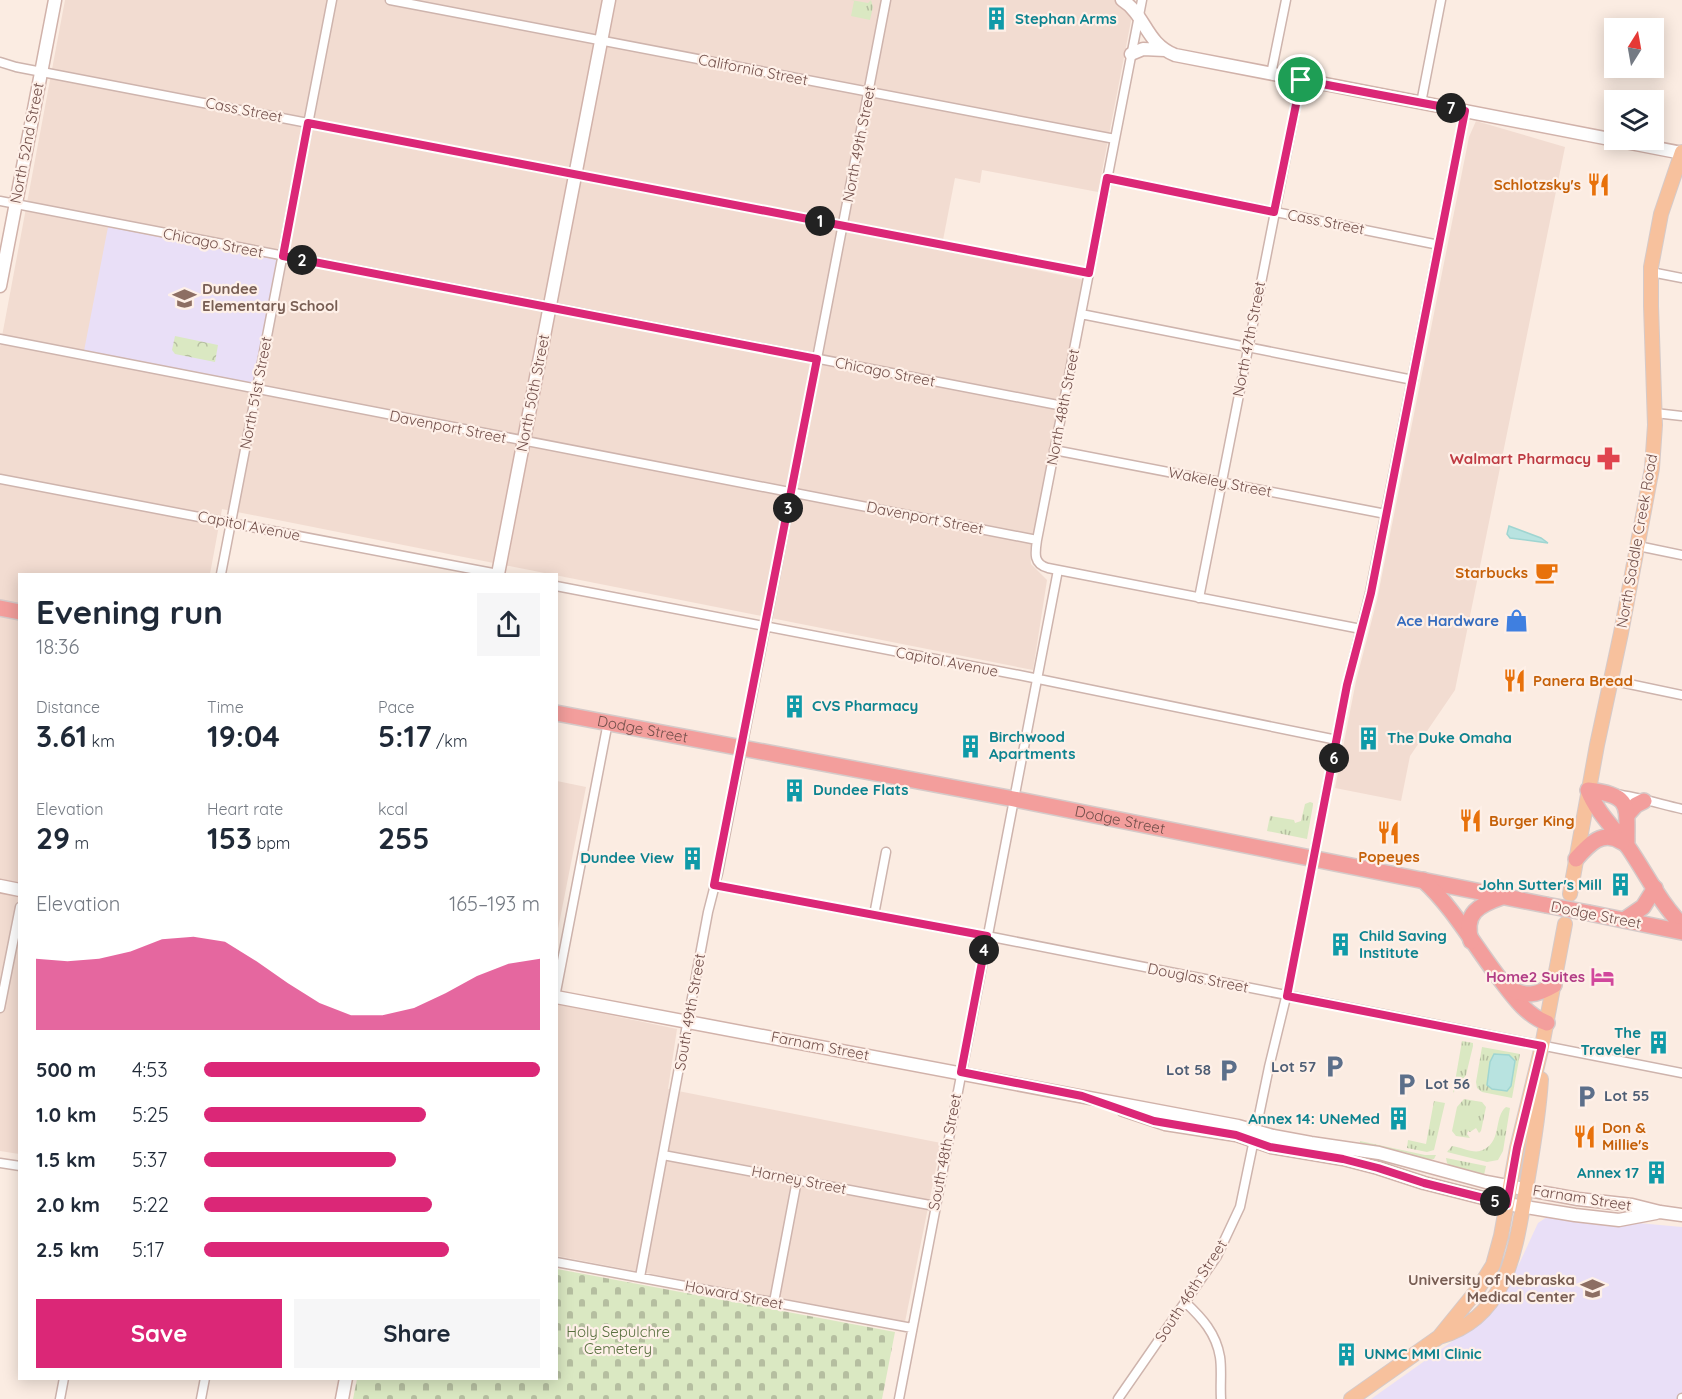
<!DOCTYPE html>
<meta charset="utf-8">
<style>
:root{--surface:#fff;--page:#f6f6f7;--text:#1f2937;--muted:#747a83;--accent:#db2777}
body{margin:0;font-family:Quicksand,sans-serif;background:var(--page);color:var(--text);height:100vh;display:flex;flex-direction:column;font-size:22px;white-space:nowrap}
*{box-sizing:border-box;margin:0}
p{font-size:20px;color:var(--muted)}
.icon{flex:none;width:33px;height:33px;fill:none;stroke:currentColor;stroke-width:2;stroke-linecap:round;stroke-linejoin:round}
.map{position:relative;flex:1;overflow:hidden}
.sheet{position:absolute;left:18px;top:573px;width:540px;height:807px;display:flex;flex-direction:column;background:var(--surface);border-radius:0px;box-shadow:0 3px 15px #0003}
.sheet>*{flex:none}
.needle{width:39px;rotate:11deg}
.buttons{position:absolute;left:1604px;top:18px;display:grid;gap:12px}
.buttons a{display:grid;place-items:center;width:60px;height:60px;border-radius:0px;background:var(--surface);box-shadow:0 3px 15px #0003;font-size:30px}
.pin{position:absolute;display:grid;place-items:center;width:51px;height:51px;color:#fff;margin:-26px;border:3px solid #fff;border-radius:50%;box-shadow:0 2px 6px #0007}
.km{position:absolute;width:30px;height:30px;margin:-15px;border-radius:50%;background:#222;color:#fff;font-size:16px;line-height:30px;text-align:center}
.round{display:grid;place-items:center;flex:none;width:63px;height:63px;border-radius:0px;background:var(--page)}
.overview{display:flex;align-items:center;justify-content:space-between;height:102px;padding:0 18px}
h1{font-size:33px;font-weight:800;line-height:45px}
.metrics{display:grid;grid-template-columns:repeat(3,1fr);gap:9px;height:102px;padding:6px 18px}
.metrics div{display:grid;align-content:center}
.metrics b{font-size:30px;font-weight:800}
.metrics small{font-size:16px;font-weight:400}
.metrics p{font-size:16px}
.chart{height:168px;padding:12px 18px}
.chart p{display:flex;justify-content:space-between}
.chart svg{width:100%;height:108px;margin-top:6px;fill:var(--accent);opacity:.7}
.action{display:flex;gap:12px;margin-top:auto;padding:12px 18px}
.action a{flex:1;height:69px;border-radius:0px;background:var(--accent);color:#fff;font-size:24px;font-weight:800;line-height:69px;text-align:center}
.action a+a{background:var(--page);color:var(--text)}
ul{padding:0 18px;list-style:none;font-size:20px}
li{display:grid;grid-template-columns:96px 72px 1fr;align-items:center;height:45px}
li i{height:15px;border-radius:8px;background:var(--accent)}
.map>svg:first-child{display:block}
</style>
<div class="map">
<svg width="1682" height="1399" viewBox="0 0 1682 1399">
<defs>
<pattern id="grass-tufts" width="24" height="20" patternUnits="userSpaceOnUse" patternTransform="scale(1.5)"><rect width="24" height="20" fill="#dae8c2"/><path d="M3 7l-1-3M5 7V3M7 7l1-3M15 17l-1-3M17 17v-4M19 17l1-3" fill="none" stroke="#b5bea0"/></pattern>
<pattern id="cemetery-stones" width="16" height="16" patternUnits="userSpaceOnUse" patternTransform="scale(1.5)"><rect width="16" height="16" fill="#dae8c2"/><path d="M2 7V4a2 2 0 0 1 4 0v3zM10 15v-3a2 2 0 0 1 4 0v3z" fill="#b5bea0"/></pattern>
<pattern id="park-crowns" width="20" height="18" patternUnits="userSpaceOnUse" patternTransform="scale(1.5)"><rect width="20" height="18" fill="#dae8c2"/><path d="M2 6a3 3 0 1 1 6 0M12 15a3 3 0 1 1 6 0" fill="none" stroke="#b5bea0"/></pattern>
</defs>
<rect width="100%" height="100%" fill="#fbece2"/>
<path fill="#f2dcd1" d="M65 0H1135L1098 192 982 170 980 183 955 178 943 240 939 250 1085 280 1030 551 1031 564 1047 580 1033 670 222 509 210 574H20L19 1154 0 1151V347Z
M1476 121 1565 147 1455 690 1410 756 1401 801 1335 788 1356 681 1377 600 1469 137Z
M557 781 586 787 557 934 556 781Z
M556 1004 677 1029 668 1089 941 1143 905 1322 557 1256Z"/>
<path fill="#e9dff7" d="M108 227 277 260 253 384 84 351Z
M1550 1215 1682 1227V1399H1371L1488 1316 1520 1262 1538 1223Z"/>
<path fill="url(#grass-tufts)" d="M851 0 868 3 871 0 873 7 870 20 851 16 854 1Z
M1310 802 1313 803V805L1307 839 1267 831 1270 816 1294 820 1295 823 1301 821 1305 804Z
M1462 1041 1473 1043V1046L1466 1075 1453 1093Z
M1482 1047 1520 1054 1512 1098 1482 1092 1477 1088 1476 1082Z
M1464 1099 1482 1102 1486 1107 1481 1131 1479 1133 1476 1128 1470 1132 1468 1131 1467 1134 1470 1138 1456 1136 1452 1131 1457 1107Z
M1434 1101 1445 1103 1434 1150 1427 1152 1407 1148 1408 1140 1426 1144Z
M1506 1107 1510 1108 1503 1151 1498 1160 1487 1162 1447 1152 1452 1146C1460 1147 1472 1153 1480 1151 1503 1144 1493 1117 1506 1107Z
M1360 1141 1425 1155H1436L1434 1159 1427 1160 1360 1144Z
M1446 1158 1486 1166 1484 1175 1451 1167 1447 1163Z"/>
<path fill="url(#cemetery-stones)" d="M557 1269 895 1332 882 1399H353L357 1379 556 1378Z"/>
<path fill="url(#park-crowns)" d="M175 336 218 345 215 362 175 354 172 350Z"/>
<path fill="#b8e3e0" stroke="#9fd5d1" stroke-width="1.5" d="M1509 526 1541 538 1548 543 1510 538 1507 534Z
M1494 1054 1509 1055 1515 1061 1511 1086 1507 1091 1492 1089 1487 1085 1490 1062Z"/>
<g fill="none" stroke-linecap="round" stroke-linejoin="round">
<defs>
<path id="street" d="M390 0 1115 139
M1142 0 1037 540C1035 553 1033 564 1048 568L1361 629
M0 62 16 67 1089 273
M1271 74 1286 0
M1421 103 1441 0
M1107 178 1439 245
M0 201 1063 406
M1651 272 1682 278
M1081 314 1413 380
M0 339 1037 540
M1655 413 1682 416
M1054 450 1386 514
M0 479 498 574
M1638 546 1682 555
M221 574 332 0
M556 586 1019 675 1337 740
M1199 598 1301 80
M1610 680 1682 695
M1615 794C1638 797 1660 804 1682 809
M714 885 987 936 1682 1073
M874 915 886 852
M556 992 608 722
M0 1008 20 907
M663 1155 935 1206
M0 1163 20 1166
M556 1262 912 1328
M640 1277 708 912 718 873 886 0
M774 1302 797 1180
M1185 1302C1202 1318 1216 1333 1220 1357 1222 1370 1220 1385 1221 1399
M60 1399 64 1378
M201 1399 205 1378
M899 1399 1058 570
M1118 1399 1217 1256 1240 1207 1269 1067 1289 985 1347 685 1370 593 1465 111
M1682 1399V1398"/>
<path id="secondary" d="M1122 0C1146 15 1145 43 1175 55L1682 153
M1131 54 1143 49 1165 50
M0 286 55 0
M498 574 609 0
M0 886 20 890
M556 997 1238 1126 1273 1136 1311 1143 1379 1153 1486 1182 1578 1199 1632 1205 1660 1212 1682 1215
M1123 1110 1165 1124 1236 1135 1271 1147 1343 1159 1378 1168 1424 1183 1507 1204 1575 1215 1619 1220 1656 1213
M342 1399 346 1378"/>
<path id="primary" d="M1570 894 1597 745 1621 633 1652 468 1655 425 1651 306V267L1661 214 1682 152
M1439 1337C1510 1317 1516 1245 1527 1183 1533 1148 1539 1114 1541 1079
M1351 1399 1439 1337 1478 1289 1493 1265 1501 1236 1517 1148 1542 1046 1565 924"/>
<g id="highway">
<path d="M0 608 20 612"/>
<path id="s1" d="M556 713 1014 799 1546 905"/>
<path d="M1627 815 1636 805 1644 801"/>
<path d="M1627 846C1626 806 1634 796 1588 790 1597 813 1614 828 1628 847 1646 873 1660 903 1682 925"/>
<path d="M1576 859C1589 844 1603 829 1622 842"/>
<path d="M1423 880C1453 907 1475 947 1500 979 1513 996 1526 1015 1547 1023"/>
<path d="M1589 913 1682 932"/>
<path d="M1624 920 1643 907 1655 888"/>
<path d="M1471 941C1463 913 1479 905 1502 897"/>
<path d="M1508 987C1525 998 1537 995 1554 985"/>
</g>
</defs>
<use href="#street" stroke="#ceb4ad" stroke-width="11"/>
<use href="#secondary" stroke="#d1b2aa" stroke-width="15"/>
<use href="#primary" stroke="#d5cac9" stroke-width="16"/>
<use href="#highway" stroke="#d5cac9" stroke-width="18"/>
<use href="#street" stroke="#fff" stroke-width="8"/>
<use href="#secondary" stroke="#fff" stroke-width="12"/>
<use href="#primary" stroke="#f7c19d" stroke-width="14"/>
<use href="#highway" stroke="#f39e9c" stroke-width="15"/>
<defs>
<path id="highway-bridge" d="M1546 905 1589 913"/>
</defs>
<use href="#highway-bridge" stroke="#d5cac9" stroke-width="18" stroke-linecap="butt"/>
<use href="#highway-bridge" stroke="#f39e9c" stroke-width="15"/>
</g>
<g fill="none" stroke-linecap="round" stroke-linejoin="round">
<defs>
<path id="route" d="M1301 80 1465 111 1371 593 1347 685 1287 996 1542 1046 1517 1148 1507 1204 1424 1183 1378 1168 1343 1159 1270 1147 1236 1135 1154 1121 1082 1096 961 1072 987 936 714 885 817 359 283 256 308 123 1089 273 1107 178 1274 212Z"/>
</defs>
<use href="#route" stroke="#fff" stroke-width="12"/>
<use href="#route" stroke="#db2777" stroke-width="8"/>
</g>
<defs>
<symbol id="building-bare" viewBox="-9 -9 18 18"><path d="M-4-6H4V6H1V3H-1V6H-4ZM-2.5-4.3h1.7v1.8h-1.7ZM.8-4.3h1.7v1.8H.8ZM-2.5-1h1.7V.8h-1.7ZM.8-1h1.7V.8H.8Z" fill="#0f9aa8" stroke="#fef0e8" stroke-width="2.5" paint-order="stroke"/></symbol>
<symbol id="restaurant-bare" viewBox="-9 -9 18 18"><path d="M-5-6h1v4h1v-4h1v4h1v-4h1v5L-1.5 .5V6h-2V.5L-5-1ZM5-6V6H3V1.5H1.5Q1.5-4 5-6Z" fill="#e8710a" stroke="#fef0e8" stroke-width="2.5" paint-order="stroke"/></symbol>
<symbol id="school-bare" viewBox="-9 -9 18 18"><path d="M0-5L7-2L0 1L-7-2ZM-4 1L0 2.5L4 1V4Q0 6-4 4Z" fill="#8d6e63" stroke="#fef0e8" stroke-width="2.5" paint-order="stroke"/></symbol>
<symbol id="pharmacy-bare" viewBox="-9 -9 18 18"><path d="M-2-6h4v4h4v4h-4v4h-4v-4h-4v-4h4Z" fill="#e0444e" stroke="#fef0e8" stroke-width="2.5" paint-order="stroke"/></symbol>
<symbol id="cafe-bare" viewBox="-9 -9 18 18"><path d="M-5.5-4.5H6V0H3Q3 3.5 0 3.5H-2.5Q-5.5 3.5-5.5 0ZM3-3.2v2h1.7v-2ZM-6 4.5H4V6H-6Z" fill="#e8710a" stroke="#fef0e8" stroke-width="2.5" paint-order="stroke"/></symbol>
<symbol id="shop-bare" viewBox="-9 -9 18 18"><path d="M-5-2.5h2.3a2.7 3.5 0 0 1 5.4 0H5L5.5 6h-11ZM-1.5-2.5h3a1.5 2.3 0 0 0-3 0Z" fill="#3f7fe0" stroke="#fef0e8" stroke-width="2.5" paint-order="stroke"/></symbol>
<symbol id="hotel-bare" viewBox="-9 -9 18 18"><path d="M-6-4.5h1.5V1H6V5H4.5V3h-9V5H-6ZM-4 0a1.8 1.8 0 1 1 3.6 0ZM.5 0V-2.5h3Q6-2.5 6 0Z" fill="#d1479c" stroke="#fef0e8" stroke-width="2.5" paint-order="stroke"/></symbol>
<symbol id="parking-bare" viewBox="-9 -9 18 18"><path d="M-3.5-5.5H1a3.5 3.5 0 0 1 0 7H-1V5.5H-3.5ZM-1-3.4V-.6H.8a1.4 1.4 0 0 0 0-2.8Z" fill="#5c6f8a" stroke="#fef0e8" stroke-width="2.5" paint-order="stroke"/></symbol>
<symbol id="university-bare" viewBox="-9 -9 18 18"><path d="M0-5L7-2L0 1L-7-2ZM-4 1L0 2.5L4 1V4Q0 6-4 4Z" fill="#8d6e63" stroke="#fef0e8" stroke-width="2.5" paint-order="stroke"/></symbol>
</defs>
<g fill-rule="evenodd">
<use href="#building-bare" x="980" y="2" width="33" height="33"/>
<use href="#restaurant-bare" x="1582" y="168" width="33" height="33"/>
<use href="#school-bare" x="168" y="282" width="33" height="33"/>
<use href="#pharmacy-bare" x="1592" y="442" width="33" height="33"/>
<use href="#cafe-bare" x="1530" y="556" width="33" height="33"/>
<use href="#shop-bare" x="1500" y="604" width="33" height="33"/>
<use href="#restaurant-bare" x="1498" y="664" width="33" height="33"/>
<use href="#building-bare" x="778" y="690" width="33" height="33"/>
<use href="#building-bare" x="1352" y="722" width="33" height="33"/>
<use href="#building-bare" x="954" y="730" width="33" height="33"/>
<use href="#building-bare" x="778" y="774" width="33" height="33"/>
<use href="#restaurant-bare" x="1454" y="804" width="33" height="33"/>
<use href="#restaurant-bare" x="1372" y="816" width="33" height="33"/>
<use href="#building-bare" x="676" y="842" width="33" height="33"/>
<use href="#building-bare" x="1604" y="868" width="33" height="33"/>
<use href="#building-bare" x="1324" y="928" width="33" height="33"/>
<use href="#hotel-bare" x="1586" y="960" width="33" height="33"/>
<use href="#building-bare" x="1642" y="1026" width="33" height="33"/>
<use href="#parking-bare" x="1318" y="1050" width="33" height="33"/>
<use href="#parking-bare" x="1212" y="1054" width="33" height="33"/>
<use href="#parking-bare" x="1390" y="1068" width="33" height="33"/>
<use href="#parking-bare" x="1570" y="1080" width="33" height="33"/>
<use href="#building-bare" x="1382" y="1102" width="33" height="33"/>
<use href="#restaurant-bare" x="1568" y="1120" width="33" height="33"/>
<use href="#building-bare" x="1640" y="1156" width="33" height="33"/>
<use href="#university-bare" x="1576" y="1272" width="33" height="33"/>
<use href="#building-bare" x="1330" y="1338" width="33" height="33"/>
</g>
<g text-anchor="middle" stroke-width="4.5" stroke-linejoin="round" paint-order="stroke">
<g font-size="15" font-weight="bold" fill="#0d838f" stroke="#fef0e8" text-anchor="start">
<text x="1015" y="24">Stephan Arms</text>
<text x="812" y="711">CVS Pharmacy</text>
<text x="989" y="742">Birchwood<tspan x="989" dy="17">Apartments</tspan></text>
<text x="1387" y="743">The Duke Omaha</text>
<text x="813" y="795">Dundee Flats</text>
<text x="674" y="863" text-anchor="end">Dundee View</text>
<text x="1602" y="890" text-anchor="end">John Sutter's Mill</text>
<text x="1359" y="941">Child Saving<tspan x="1359" dy="17">Institute</tspan></text>
<text x="1641" y="1038" text-anchor="end">The<tspan x="1641" dy="17">Traveler</tspan></text>
<text x="1380" y="1124" text-anchor="end">Annex 14: UNeMed</text>
<text x="1639" y="1178" text-anchor="end">Annex 17</text>
<text x="1364" y="1359">UNMC MMI Clinic</text>
</g>
<g font-size="15" fill="#724f4a" stroke="#fef0e8">
<text transform="translate(753 70) rotate(11)" y="5">California Street</text>
<text transform="translate(244 110) rotate(11)" y="5">Cass Street</text>
<text transform="translate(27 143) rotate(-79)" y="5">North 52nd Street</text>
<text transform="translate(859 144) rotate(-79)" y="5">North 49th Street</text>
<text transform="translate(1326 222) rotate(11)" y="5">Cass Street</text>
<text transform="translate(213 243) rotate(11)" y="5">Chicago Street</text>
<text transform="translate(1249 339) rotate(-79)" y="5">North 47th Street</text>
<text transform="translate(885 372) rotate(11)" y="5">Chicago Street</text>
<text transform="translate(256 393) rotate(-79)" y="5">North 51st Street</text>
<text transform="translate(533 393) rotate(-79)" y="5">North 50th Street</text>
<text transform="translate(1063 407) rotate(-79)" y="5">North 48th Street</text>
<text transform="translate(448 427) rotate(11)" y="5">Davenport Street</text>
<text transform="translate(1220 482) rotate(11)" y="5">Wakeley Street</text>
<text transform="translate(925 518) rotate(11)" y="5">Davenport Street</text>
<text transform="translate(249 526) rotate(11)" y="5">Capitol Avenue</text>
<text transform="translate(1637 541) rotate(-80)" y="5">North Saddle Creek Road</text>
<text transform="translate(947 662) rotate(11)" y="5">Capitol Avenue</text>
<text dy="5" stroke="none"><textPath href="#s1" startOffset="88">Dodge Street</textPath></text>
<text dy="5" stroke="none"><textPath href="#s1" startOffset="574">Dodge Street</textPath></text>
<text transform="translate(1596 915) rotate(11)" y="5">Dodge Street</text>
<text transform="translate(1198 978) rotate(11)" y="5">Douglas Street</text>
<text transform="translate(690 1012) rotate(-80)" y="5">South 49th Street</text>
<text transform="translate(820 1046) rotate(11)" y="5">Farnam Street</text>
<text transform="translate(945 1152) rotate(-79)" y="5">South 48th Street</text>
<text transform="translate(799 1180) rotate(11)" y="5">Harney Street</text>
<text transform="translate(1582 1198) rotate(9)" y="5">Farnam Street</text>
<text transform="translate(1191 1291) rotate(-57)" y="5">South 46th Street</text>
<text transform="translate(734 1295) rotate(11)" y="5">Howard Street</text>
</g>
<g font-size="15" font-weight="bold" fill="#c56008" stroke="#fef0e8" text-anchor="start">
<text x="1581" y="190" text-anchor="end">Schlotzsky's</text>
<text x="1528" y="578" text-anchor="end">Starbucks</text>
<text x="1533" y="686">Panera Bread</text>
<text x="1489" y="826">Burger King</text>
<text x="1389" y="862" text-anchor="middle">Popeyes</text>
<text x="1602" y="1133">Don &amp;<tspan x="1602" dy="17">Millie's</tspan></text>
</g>
<g font-size="15" font-weight="bold" fill="#785e54" stroke="#fef0e8" text-anchor="start">
<text x="202" y="294">Dundee<tspan x="202" dy="17">Elementary School</tspan></text>
<text x="1575" y="1285" text-anchor="end">University of Nebraska<tspan x="1575" dy="17">Medical Center</tspan></text>
</g>
<g font-size="15" font-weight="bold" fill="#be3a42" stroke="#fef0e8" text-anchor="end">
<text x="1591" y="464">Walmart Pharmacy</text>
</g>
<g font-size="15" font-weight="bold" fill="#366cbe" stroke="#fef0e8" text-anchor="end">
<text x="1499" y="626">Ace Hardware</text>
</g>
<g font-size="15" font-weight="bold" fill="#b23c85" stroke="#fef0e8" text-anchor="end">
<text x="1585" y="982">Home2 Suites</text>
</g>
<g font-size="15" font-weight="bold" fill="#4e5e75" stroke="#fef0e8" text-anchor="end">
<text x="1316" y="1072">Lot 57</text>
<text x="1211" y="1075">Lot 58</text>
<text x="1425" y="1089" text-anchor="start">Lot 56</text>
<text x="1604" y="1101" text-anchor="start">Lot 55</text>
</g>
<g font-size="15" fill="#5a7140" stroke="#fef0e8">
<text x="618" y="1337">Holy Sepulchre<tspan x="618" dy="17">Cemetery</tspan></text>
</g>
</g>
</svg>
<div class="buttons">
<a><svg class="needle" viewBox="-14 -14 28 28"><path d="M0-13l5 13h-10z" fill="#e53935"/><path d="M0 13l5-13h-10z" fill="#747a83"/></svg></a>
<a><svg class="icon" aria-label="layers" viewBox="0 0 24 24"><path d="M12 4l9 5-9 5-9-5zM3 14l9 5 9-5"/></svg></a>
</div>
<div class="pin" style="left:1301px;top:80px;background:#1e9e55"><svg class="icon" aria-label="arrive" viewBox="0 0 24 24"><path d="M6 21V4h12l-3 4 3 4H6"/></svg></div>
<b class="km" style="left:820px;top:221px">1</b>
<b class="km" style="left:302px;top:260px">2</b>
<b class="km" style="left:788px;top:508px">3</b>
<b class="km" style="left:984px;top:950px">4</b>
<b class="km" style="left:1495px;top:1201px">5</b>
<b class="km" style="left:1334px;top:758px">6</b>
<b class="km" style="left:1451px;top:108px">7</b>
<section class="sheet">
<div class="overview"><div><h1>Evening run</h1><p>18:36</p></div><a class="round"><svg class="icon" aria-label="share" viewBox="0 0 24 24"><path d="M12 15V3M7 8l5-5 5 5M5 13v7h14v-7"/></svg></a></div>
<div class="metrics">
<div><p>Distance</p><b>3.61<small> km</small></b></div>
<div><p>Time</p><b>19:04</b></div>
<div><p>Pace</p><b>5:17<small> /km</small></b></div>
</div>
<div class="metrics">
<div><p>Elevation</p><b>29<small> m</small></b></div>
<div><p>Heart rate</p><b>153<small> bpm</small></b></div>
<div><p>kcal</p><b>255</b></div>
</div>
<div class="chart"><p><span>Elevation</span>165–193 m</p>
<svg viewBox="0 0 160 44" preserveAspectRatio="none"><path d="M0 44V15L10 16L20 15L30 12L40 7L50 6L60 8L70 16L80 25L90 33L100 38L110 38L120 35L130 29L140 22L150 17L160 15V44z"/></svg>
</div>
<ul>
<li><b>500 m</b>4:53<i style="width:100%"></i></li>
<li><b>1.0 km</b>5:25<i style="width:66%"></i></li>
<li><b>1.5 km</b>5:37<i style="width:57%"></i></li>
<li><b>2.0 km</b>5:22<i style="width:68%"></i></li>
<li><b>2.5 km</b>5:17<i style="width:73%"></i></li>
</ul>
<div class="action"><a>Save</a><a>Share</a></div>
</section>
</div>
